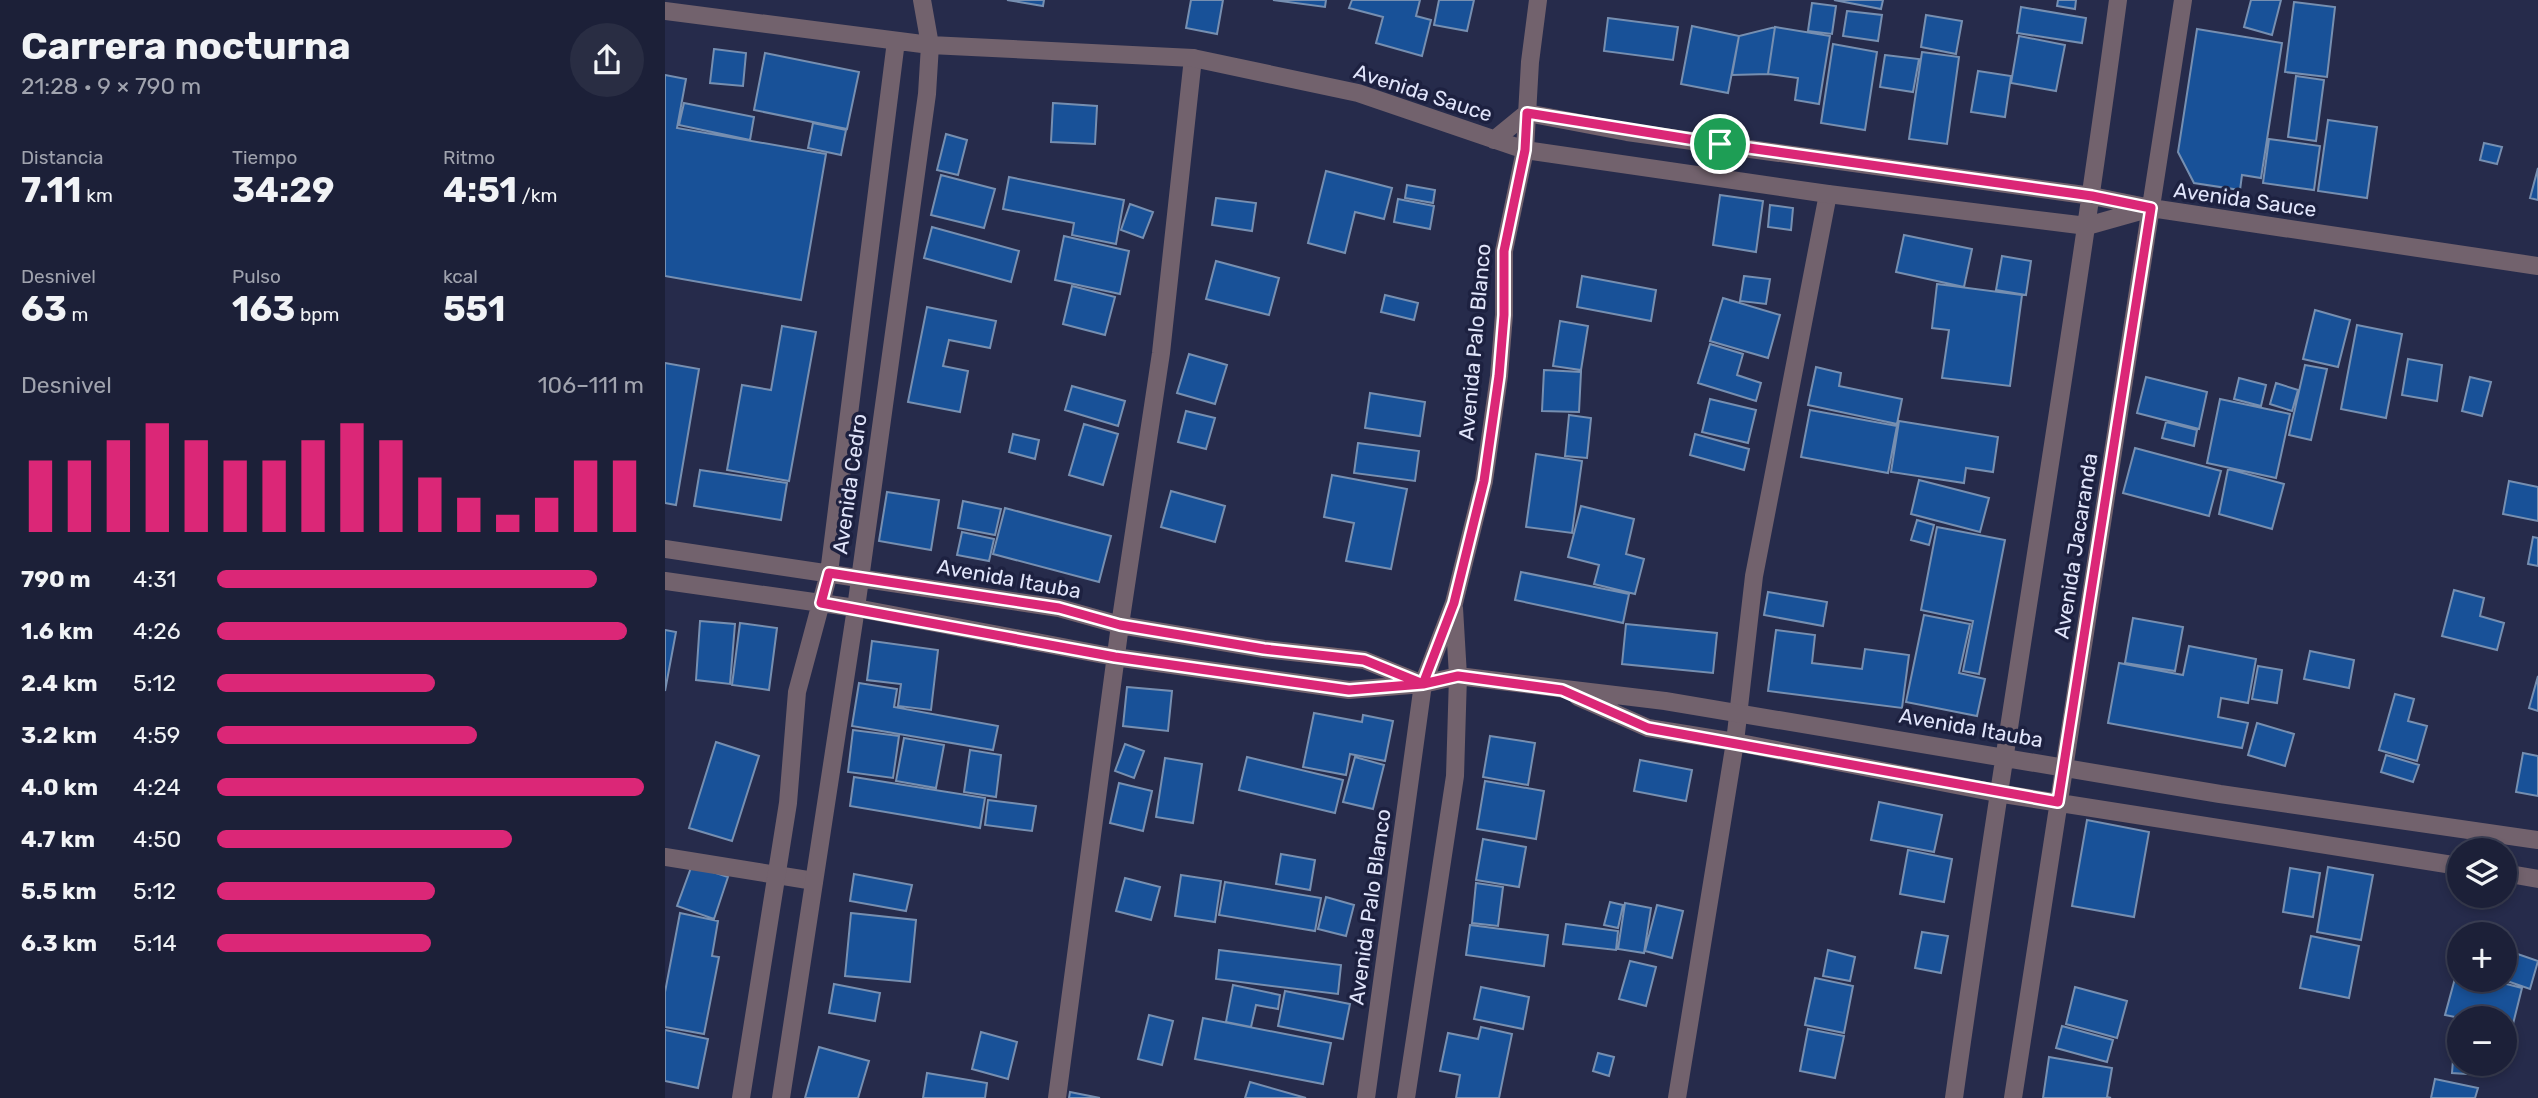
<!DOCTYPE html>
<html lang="es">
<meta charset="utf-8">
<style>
:root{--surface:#1c2038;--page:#292d43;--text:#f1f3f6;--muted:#a0a3ae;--line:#3a3e53;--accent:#db2777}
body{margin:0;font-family:Rubik,sans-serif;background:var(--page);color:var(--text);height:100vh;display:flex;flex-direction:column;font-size:26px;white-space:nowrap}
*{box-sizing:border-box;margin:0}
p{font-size:23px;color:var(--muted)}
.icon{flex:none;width:38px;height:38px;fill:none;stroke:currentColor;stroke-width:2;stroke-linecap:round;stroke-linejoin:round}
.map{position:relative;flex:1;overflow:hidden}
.sheet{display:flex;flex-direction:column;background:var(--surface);width:665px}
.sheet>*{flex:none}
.fabs{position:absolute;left:1782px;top:838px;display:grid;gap:14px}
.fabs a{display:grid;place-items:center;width:70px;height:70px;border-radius:50%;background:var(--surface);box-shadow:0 4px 10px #0003,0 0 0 2px var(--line);font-size:35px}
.pin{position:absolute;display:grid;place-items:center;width:60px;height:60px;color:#fff;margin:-30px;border:4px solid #fff;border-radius:50%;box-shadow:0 2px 7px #0007}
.round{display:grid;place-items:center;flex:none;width:74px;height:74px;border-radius:37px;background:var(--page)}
.head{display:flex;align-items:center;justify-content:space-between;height:119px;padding:0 21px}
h1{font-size:38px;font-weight:700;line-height:52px}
.stats{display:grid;grid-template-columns:repeat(3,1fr);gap:10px;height:119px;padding:7px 21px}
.stats div{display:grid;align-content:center}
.stats b{font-size:35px;font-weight:700}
.stats small{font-size:19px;font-weight:400}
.stats p{font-size:19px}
.chart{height:196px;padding:14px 21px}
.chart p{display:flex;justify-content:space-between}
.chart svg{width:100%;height:126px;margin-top:7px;stroke:var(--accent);stroke-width:6}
ul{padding:0 21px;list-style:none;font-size:23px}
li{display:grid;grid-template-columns:112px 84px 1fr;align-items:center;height:52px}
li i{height:18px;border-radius:9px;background:var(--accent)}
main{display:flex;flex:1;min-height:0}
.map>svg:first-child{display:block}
</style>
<main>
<section class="sheet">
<div class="head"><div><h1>Carrera nocturna</h1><p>21:28 · 9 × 790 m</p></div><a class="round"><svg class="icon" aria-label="share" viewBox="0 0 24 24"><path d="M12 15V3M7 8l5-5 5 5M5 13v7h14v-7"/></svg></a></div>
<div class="stats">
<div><p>Distancia</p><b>7.11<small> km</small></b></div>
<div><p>Tiempo</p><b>34:29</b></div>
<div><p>Ritmo</p><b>4:51<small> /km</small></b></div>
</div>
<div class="stats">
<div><p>Desnivel</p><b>63<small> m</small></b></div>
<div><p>Pulso</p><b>163<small> bpm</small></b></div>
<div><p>kcal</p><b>551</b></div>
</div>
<div class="chart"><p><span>Desnivel</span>106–111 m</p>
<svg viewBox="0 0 160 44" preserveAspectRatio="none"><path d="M5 44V19M15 44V19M25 44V12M35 44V6M45 44V12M55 44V19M65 44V19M75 44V12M85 44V6M95 44V12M105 44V25M115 44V32M125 44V38M135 44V32M145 44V19M155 44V19"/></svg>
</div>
<ul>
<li><b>790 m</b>4:31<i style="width:89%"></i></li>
<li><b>1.6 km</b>4:26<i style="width:96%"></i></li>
<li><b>2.4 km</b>5:12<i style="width:51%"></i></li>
<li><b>3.2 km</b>4:59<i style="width:61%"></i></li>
<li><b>4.0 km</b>4:24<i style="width:100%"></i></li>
<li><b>4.7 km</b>4:50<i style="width:69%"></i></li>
<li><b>5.5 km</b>5:12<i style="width:51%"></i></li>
<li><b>6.3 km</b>5:14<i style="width:50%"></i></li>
</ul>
</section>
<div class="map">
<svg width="1873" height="1098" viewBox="0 0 1873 1098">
<rect width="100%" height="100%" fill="#262b4b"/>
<path fill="#185198" stroke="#768fb1" stroke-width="2" d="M342 0H379L378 6Z
M526 0H558L552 34 521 28Z
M608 0H661L660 7Z
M687 0H755L751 16 766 20 757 56 711 43 718 17 684 8Z
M774 0H809L802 31 769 25Z
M1169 0H1218L1216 9Z
M1393 0H1411L1410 9 1392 6Z
M1586 0H1616L1607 35 1579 27Z
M1629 2 1670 7 1662 77 1620 72Z
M1147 3 1171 6 1167 34 1143 31Z
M1356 7 1421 18 1417 43 1352 33Z
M1182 11 1217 15 1213 41 1178 36Z
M1261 15 1297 21 1291 54 1256 47Z
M943 18 1013 27 1008 60 939 51Z
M1027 26 1074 36 1063 93 1016 84Z
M1110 27 1165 36 1154 104 1130 100 1133 78 1103 74Z
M1110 27 1103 74 1067 75 1074 36Z
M1532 29 1617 43 1596 178 1577 175 1575 190 1529 183 1513 152Z
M1354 36 1400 45 1391 91 1346 83Z
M1168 44 1212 52 1200 130 1156 123Z
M49 49 81 53 78 86 45 83Z
M1257 52 1294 57 1282 144 1244 139Z
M100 53 194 72 182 129 89 110Z
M1220 55 1254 59 1248 92 1215 87Z
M1313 71 1346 76 1340 117 1306 112Z
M0 75 21 79 12 128 161 154 136 300 0 276Z
M1631 76 1659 80 1651 141 1623 137Z
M19 103 89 117 85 140 14 125Z
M388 103 432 106 430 144 386 142Z
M1663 120 1712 127 1702 198 1653 191Z
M148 123 181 130 176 155 143 148Z
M281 134 302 140 293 175 272 170Z
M1604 139 1655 146 1649 190 1598 183Z
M1819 143 1837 147 1832 164 1815 160Z
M1873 168V200L1865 198Z
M661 171 727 188 719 219 690 212 680 253 643 243Z
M276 175 330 189 319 228 266 215Z
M344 177 459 200 451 244 407 235 409 223 338 209Z
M742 185 770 190 768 203 740 198Z
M1055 195 1098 201 1091 252 1048 245Z
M551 198 591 203 587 231 547 225Z
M733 199 769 206 765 229 729 222Z
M465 204 488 212 478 238 456 230Z
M1105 205 1128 208 1126 230 1103 227Z
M267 227 354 251 346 282 259 258Z
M1239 235 1307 249 1299 287 1231 272Z
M399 236 464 251 455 294 390 280Z
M1337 256 1366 261 1361 295 1331 290Z
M551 261 614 278 604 315 541 299Z
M917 276 991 290 986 321 912 307Z
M1079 276 1105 279 1101 304 1075 301Z
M1272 284 1357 295 1345 386 1277 378 1284 330 1267 328Z
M407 286 450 297 440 335 398 324Z
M720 295 753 303 749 320 716 312Z
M1058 298 1115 315 1103 358 1045 341Z
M262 307 331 321 325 348 284 340 278 366 303 371 295 412 243 402Z
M1650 310 1685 320 1673 367 1638 359Z
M895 321 923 326 916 370 888 366Z
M1692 325 1737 334 1721 418 1676 409Z
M117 326 151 332 124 481 62 470 77 385 106 390Z
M1045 344 1078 354 1072 375 1096 383 1091 401 1033 383Z
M524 354 562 365 550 404 512 393Z
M1743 359 1777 365 1772 401 1737 395Z
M0 363 34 369 11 505 0 503Z
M1640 365 1662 369 1646 440 1624 435Z
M1151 367 1176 373 1174 386 1237 399 1232 424 1143 405Z
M879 370 916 372 914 412 877 411Z
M1481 377 1542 392 1534 429 1472 413Z
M1805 377 1826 382 1817 416 1797 411Z
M1574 378 1601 385 1596 406 1569 399Z
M1611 383 1633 390 1627 411 1605 404Z
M407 386 460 401 453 426 400 410Z
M705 393 760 402 755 436 700 428Z
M1045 399 1091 410 1083 443 1037 432Z
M1555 399 1625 414 1611 478 1542 463Z
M1145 410 1232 426 1223 473 1136 457Z
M521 411 550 418 541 449 513 442Z
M904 415 926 418 922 458 900 456Z
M1234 421 1333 437 1328 472 1301 468 1299 483 1226 472Z
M1501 422 1532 430 1529 446 1497 438Z
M419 424 453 434 438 485 404 475Z
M348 434 374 440 370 459 344 452Z
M1030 434 1084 449 1079 470 1025 455Z
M693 443 754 451 750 481 689 473Z
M1470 448 1556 471 1544 516 1458 493Z
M871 454 917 461 907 533 861 527Z
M1563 469 1619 484 1607 529 1554 514Z
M35 470 122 483 116 520 29 506Z
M667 475 742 489 726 569 681 561 689 523 659 517Z
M1254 480 1324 498 1315 532 1246 514Z
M1844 481 1873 487V521L1838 514Z
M506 491 560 506 550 542 496 527Z
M222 492 274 500 266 550 214 541Z
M298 501 336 509 330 535 293 528Z
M916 506 969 519 961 554 979 559 970 594 929 584 934 565 903 557Z
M340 508 446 536 434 582 328 554Z
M1252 520 1269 525 1264 545 1246 540Z
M1272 527 1340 540 1314 674 1298 671 1308 621 1256 610Z
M297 532 329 539 324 561 292 555Z
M1868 537 1873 538V566L1863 564Z
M856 572 964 594 958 623 850 600Z
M1789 590 1819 598 1815 616 1839 623 1832 650 1777 636Z
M1103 592 1162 602 1158 626 1099 615Z
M1259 615 1305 624 1294 673 1320 679 1312 716 1241 702Z
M1468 618 1518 627 1510 671 1460 663Z
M35 621 70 624 65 684 31 680Z
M75 623 112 628 104 690 67 685Z
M961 624 1052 633 1048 673 957 664Z
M0 630 11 632 0 691Z
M1111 630 1150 635 1147 663 1197 669 1200 649 1244 655 1237 708 1103 691Z
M207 641 273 650 266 710 233 706 236 684 202 680Z
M1524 646 1591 659 1583 703 1556 698 1553 717 1583 723 1577 748 1443 723 1454 663 1518 675Z
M1645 651 1689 660 1684 688 1639 679Z
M1593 666 1617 670 1612 703 1587 699Z
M1873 676V711L1864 708Z
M194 683 232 689 229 707 333 726 328 750 187 726Z
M462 687 507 691 503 731 458 726Z
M1730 694 1749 699 1743 721 1762 726 1752 761 1714 750Z
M649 713 697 722 698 715 728 721 720 761 685 754 681 775 638 767Z
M1592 723 1629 734 1620 766 1583 755Z
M188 730 234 736 228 778 183 772Z
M825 736 870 743 863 785 818 777Z
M239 738 279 745 271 788 231 781Z
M51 742 94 756 67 841 24 828Z
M460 744 479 751 469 778 450 771Z
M305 750 336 755 331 797 299 792Z
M1858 753 1873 756V796L1851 792Z
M1721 755 1754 765 1748 782 1716 772Z
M582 757 678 780 670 813 574 790Z
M690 757 719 765 708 809 678 802Z
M500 758 537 764 528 823 491 817Z
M975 760 1027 770 1021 801 969 791Z
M189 777 320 798 315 828 185 806Z
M820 781 879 791 871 839 812 829Z
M454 783 487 791 478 831 445 823Z
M323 800 371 806 367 831 320 825Z
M1214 802 1277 815 1269 852 1206 840Z
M1422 820 1484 832 1469 917 1407 906Z
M818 839 861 847 854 887 811 880Z
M1243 850 1287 859 1279 902 1235 894Z
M616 854 650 860 645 890 611 884Z
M27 865 63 877 49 919 12 906Z
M1663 867 1708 875 1696 940 1652 932Z
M1625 868 1655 873 1648 917 1618 912Z
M189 874 247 885 241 911 185 901Z
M516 875 556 881 550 922 510 916Z
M460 878 495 887 486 920 451 911Z
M560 882 656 898 650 931 554 915Z
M811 883 838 887 833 926 807 923Z
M661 897 689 905 681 936 653 929Z
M945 902 958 905 953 928 939 925Z
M960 903 986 908 979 953 953 949Z
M992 905 1018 911 1007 958 980 951Z
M15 913 53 921 47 956 54 957 39 1034 0 1027V992Z
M186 913 251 920 245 982 180 976Z
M901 924 953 931 951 950 898 944Z
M805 925 883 935 879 966 801 955Z
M1257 932 1283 936 1276 973 1250 968Z
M1646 936 1694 946 1684 998 1635 988Z
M554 950 676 965 673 994 551 979Z
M1163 950 1190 957 1185 981 1158 976Z
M1841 950 1873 961 1865 989 1839 980Z
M965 961 991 967 981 1006 954 999Z
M1792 971 1794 980H1826L1857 988 1846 1032 1839 1030V1018H1795L1780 1015Z
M1150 978 1188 986 1179 1033 1140 1025Z
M169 984 215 993 210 1021 164 1013Z
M568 985 615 995 613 1009 591 1005 586 1027 561 1022Z
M816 987 864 997 858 1029 809 1019Z
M1410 987 1462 1001 1452 1038 1401 1024Z
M620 991 685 1004 678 1039 613 1026Z
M484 1015 508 1021 497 1065 473 1059Z
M538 1018 666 1043 658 1084 530 1059Z
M1397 1026 1448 1040 1442 1062 1391 1048Z
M816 1027 847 1034 834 1098H791L795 1075 775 1071 783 1033 813 1039Z
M1143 1029 1179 1036 1170 1078 1135 1071Z
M0 1030 43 1039 33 1088 0 1081Z
M316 1032 352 1042 343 1079 307 1069Z
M1790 1034H1794V1064H1818L1817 1075 1787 1073Z
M154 1047 204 1061 193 1098H140Z
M933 1053 949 1057 944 1076 928 1071Z
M1384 1057 1447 1068 1442 1097 1446 1098H1378Z
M262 1073 322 1083 320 1098H258Z
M1770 1079 1813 1088 1810 1098H1766Z
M585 1082 641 1098H580Z
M405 1092 435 1098H404Z"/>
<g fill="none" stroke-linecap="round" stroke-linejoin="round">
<path stroke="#72626d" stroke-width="18" d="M455 625 496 353 528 58
M0 857 149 881
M1012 1098 1070 742 1089 576 1163 194"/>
<path stroke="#72626d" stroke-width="18" d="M0 11 265 45 528 58 693 93 860 150 1163 194 1422 226 1486 208
M829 140 862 113 962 132 1427 196 1486 208 1873 266
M0 549 394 608 455 625 599 649 699 660 758 684 684 690 450 657 191 608 0 581
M758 684 793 676 1000 701 1555 794 1873 840
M913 697 983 728 1070 742 1332 793 1794 866
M1839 873 1873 879
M76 1098 123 803 132 692 164 573 231 41
M116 1098 191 608 262 94 265 45 257 0
M392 1098 455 625
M701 1098 758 684 789 603 819 481 834 376 839 315V251L860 150 865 62 873 0
M741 1098 790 776 793 676 789 608
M1289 1098C1340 731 1404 367 1453 0
M1348 1098 1518 0"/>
</g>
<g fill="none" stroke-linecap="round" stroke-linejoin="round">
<defs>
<path id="route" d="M1055 144 862 113 860 150 839 251V315L834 376 819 481 789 603 758 684 684 690 450 657 156 603 164 573 394 608 455 625 599 649 699 660 758 684 793 676 897 690 983 728 1393 802 1486 208 1427 196 1055 144"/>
</defs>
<use href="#route" stroke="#fff" stroke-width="14"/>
<use href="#route" stroke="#db2777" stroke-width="9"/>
</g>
<g text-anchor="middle" stroke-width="7" stroke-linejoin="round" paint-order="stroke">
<g font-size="21" fill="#e1e5fb" stroke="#1d2140">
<text transform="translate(758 93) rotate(18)" y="7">Avenida Sauce</text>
<text transform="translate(1580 200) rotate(8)" y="7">Avenida Sauce</text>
<text transform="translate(810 342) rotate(-85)" y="7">Avenida Palo Blanco</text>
<text transform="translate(185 484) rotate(-82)" y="7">Avenida Cedro</text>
<text transform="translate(1411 546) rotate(-81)" y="7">Avenida Jacaranda</text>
<text transform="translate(344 579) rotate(10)" y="7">Avenida Itauba</text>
<text transform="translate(1306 728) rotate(10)" y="7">Avenida Itauba</text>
<text transform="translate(705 907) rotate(-82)" y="7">Avenida Palo Blanco</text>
</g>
</g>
</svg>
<div class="fabs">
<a><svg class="icon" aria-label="layers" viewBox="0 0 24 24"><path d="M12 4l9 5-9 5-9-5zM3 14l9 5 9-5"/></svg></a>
<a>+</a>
<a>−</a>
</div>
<div class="pin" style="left:1055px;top:144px;background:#1e9e55"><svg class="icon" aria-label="arrive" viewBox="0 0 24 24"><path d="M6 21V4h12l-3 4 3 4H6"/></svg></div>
</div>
</main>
